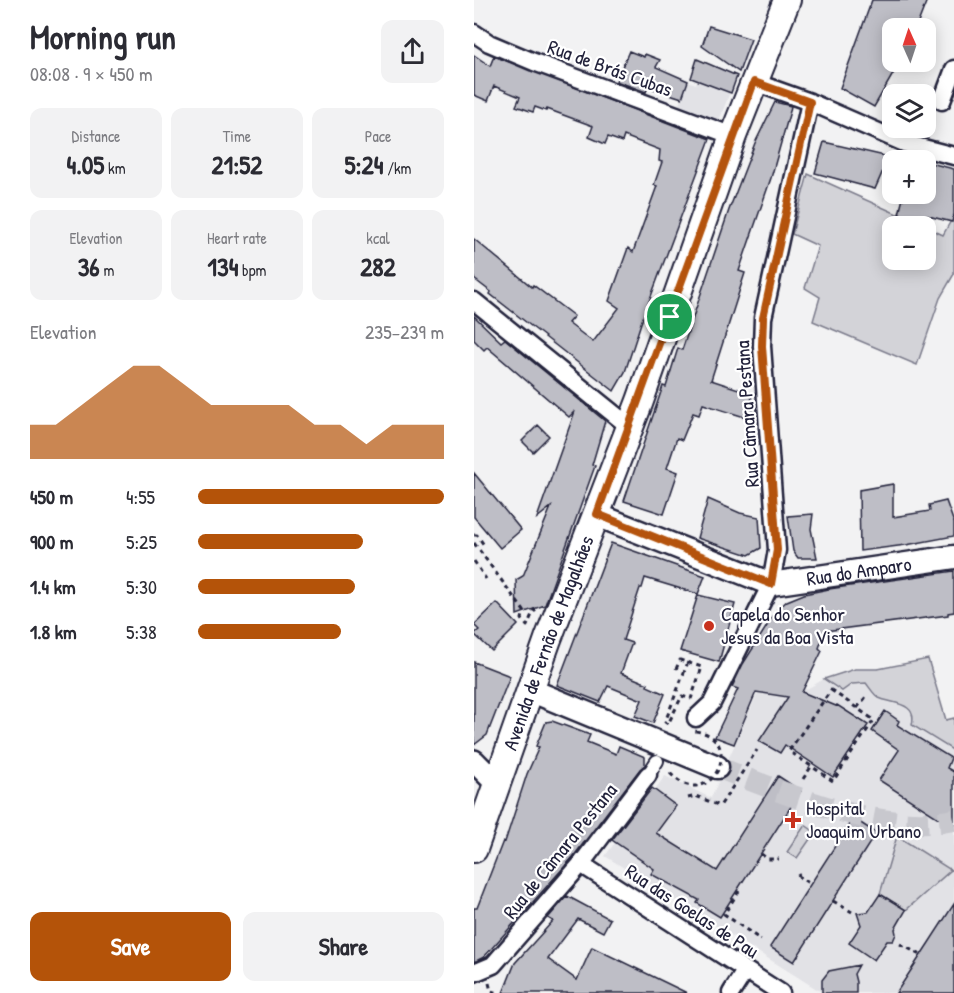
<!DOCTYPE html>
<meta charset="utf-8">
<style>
:root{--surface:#fff;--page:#f2f2f3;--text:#2b2b33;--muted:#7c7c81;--accent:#b45309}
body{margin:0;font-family:"Patrick Hand",sans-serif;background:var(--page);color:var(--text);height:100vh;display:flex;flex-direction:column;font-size:22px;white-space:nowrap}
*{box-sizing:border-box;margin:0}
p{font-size:20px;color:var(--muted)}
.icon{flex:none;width:33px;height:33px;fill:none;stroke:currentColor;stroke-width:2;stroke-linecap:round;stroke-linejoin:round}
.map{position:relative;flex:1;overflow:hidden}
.details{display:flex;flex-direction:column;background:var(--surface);width:474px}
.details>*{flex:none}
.needle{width:39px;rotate:357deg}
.controls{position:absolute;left:408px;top:18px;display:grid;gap:12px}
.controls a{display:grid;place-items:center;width:54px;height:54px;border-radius:12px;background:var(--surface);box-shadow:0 3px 15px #0003;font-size:30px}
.pin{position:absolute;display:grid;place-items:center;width:51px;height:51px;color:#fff;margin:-26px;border:3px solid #fff;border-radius:50%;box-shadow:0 2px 6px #0007}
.round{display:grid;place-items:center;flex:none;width:63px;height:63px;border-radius:12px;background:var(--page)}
.head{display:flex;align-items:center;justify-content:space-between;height:102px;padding:0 30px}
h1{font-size:33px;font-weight:800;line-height:45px}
.metrics{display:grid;grid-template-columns:repeat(3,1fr);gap:9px;height:102px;padding:6px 30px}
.metrics div{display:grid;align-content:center;border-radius:12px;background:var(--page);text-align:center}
.metrics b{font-size:26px;font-weight:800}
.metrics small{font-size:16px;font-weight:400}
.metrics p{font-size:16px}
.chart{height:168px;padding:12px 30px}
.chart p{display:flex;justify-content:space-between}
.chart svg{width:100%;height:108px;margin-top:6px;fill:var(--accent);opacity:.7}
.primary-button{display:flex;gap:12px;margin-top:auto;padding:12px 30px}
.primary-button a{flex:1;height:69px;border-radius:12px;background:var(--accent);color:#fff;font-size:24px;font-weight:800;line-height:69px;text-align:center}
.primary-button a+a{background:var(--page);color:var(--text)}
ul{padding:0 30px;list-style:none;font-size:20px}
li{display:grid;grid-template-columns:96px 72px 1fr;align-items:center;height:45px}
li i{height:15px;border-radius:8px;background:var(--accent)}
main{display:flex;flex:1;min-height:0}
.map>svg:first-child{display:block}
</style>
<main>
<section class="details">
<div class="head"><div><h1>Morning run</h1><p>08:08 · 9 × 450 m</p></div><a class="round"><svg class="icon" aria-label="share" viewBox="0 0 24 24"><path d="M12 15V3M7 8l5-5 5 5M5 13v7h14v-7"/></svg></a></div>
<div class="metrics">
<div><p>Distance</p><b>4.05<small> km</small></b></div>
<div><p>Time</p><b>21:52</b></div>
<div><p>Pace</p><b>5:24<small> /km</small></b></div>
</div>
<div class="metrics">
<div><p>Elevation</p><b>36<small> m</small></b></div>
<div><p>Heart rate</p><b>134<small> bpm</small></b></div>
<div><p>kcal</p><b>282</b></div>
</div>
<div class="chart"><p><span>Elevation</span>235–239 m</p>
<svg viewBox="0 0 160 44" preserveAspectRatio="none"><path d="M0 44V30L10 30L20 22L30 14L40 6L50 6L60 14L70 22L80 22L90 22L100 22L110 30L120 30L130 38L140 30L150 30L160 30V44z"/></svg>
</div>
<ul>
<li><b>450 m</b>4:55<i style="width:100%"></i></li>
<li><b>900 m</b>5:25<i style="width:67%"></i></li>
<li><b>1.4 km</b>5:30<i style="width:64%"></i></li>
<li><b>1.8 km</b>5:38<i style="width:58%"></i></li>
</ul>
<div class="primary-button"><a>Save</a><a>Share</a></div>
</section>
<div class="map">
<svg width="480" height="993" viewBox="0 0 480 993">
<rect width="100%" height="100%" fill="#f2f2f3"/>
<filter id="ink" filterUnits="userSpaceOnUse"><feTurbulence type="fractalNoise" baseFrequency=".0167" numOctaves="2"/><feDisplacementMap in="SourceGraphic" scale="12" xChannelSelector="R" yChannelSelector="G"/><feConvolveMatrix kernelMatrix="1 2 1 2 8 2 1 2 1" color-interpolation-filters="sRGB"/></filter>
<g filter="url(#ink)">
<path fill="#e2e2e6" d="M223 80 256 92 245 121 204 107 214 81 222 84Z
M454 659 472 720 480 718V993H349L131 856 191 776 237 798 284 692 294 690 333 689 350 679 381 669H404Z"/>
<path fill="#d3d3d8" stroke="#7a7a8a" stroke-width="1.5" d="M334 174 450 226H418V260H452V227L469 235 480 215V274L466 298 443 365 339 321 346 297 331 288 344 246 318 234Z
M454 659 472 720 480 718V751L438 725C444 702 418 704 405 698 400 695 396 688 392 683L378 684 368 691 350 679 381 669H404Z
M331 825 341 832 323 858 313 852Z
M423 836 477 870 432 910 406 894Z"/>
<path fill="#bebec6" stroke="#22223b" stroke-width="1.5" d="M398 0H453L442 28H418V62H426L400 107 366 88Z
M235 26 277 39 265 72 228 46Z
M155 51 170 57 171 54 186 60 182 67 214 81 208 98 174 87 172 92 142 81Z
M0 55 16 66 20 56 236 139 167 323 151 372 140 391 16 294 17 292 0 279V239L58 287 59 285 100 316 94 323 119 342 145 308 135 301 154 248 159 252 183 186 180 185 188 162 185 161 186 150 150 136 148 142 134 137 131 144 115 137 119 126 73 109 72 111 61 107 59 112 42 106 46 97 20 86 14 101 0 95Z
M223 59 263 76 257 93 217 78Z
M301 102 317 106 316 111 297 178 265 271 271 273 237 380 277 393 280 420 229 404 225 415 219 413 208 440 203 438 193 468 204 472 190 514 150 501 189 386 192 387 204 348 208 350 255 210 281 143Z
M350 142 415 157 401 189 341 173Z
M452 162 480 169V214L478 222 450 215 449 220 425 214 430 194H452Z
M0 316 27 342 31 339 131 421 118 465 121 466 71 605 43 615 42 580 49 576 77 507 63 518 101 411 95 417 13 347 10 350 0 340Z
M64 425 75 436 59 452 48 441Z
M0 473 47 530 26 548 0 517Z
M419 484V517L456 511 455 505 472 501 480 523V536L432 545 386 551 385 490Z
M234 499 266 513 285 517 287 548 275 555 223 538Z
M339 514 337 529 343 558H324L319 551 314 516Z
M137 543 231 576 224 594 171 578 168 588H166L149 640 158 643 147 673 174 684 173 686 191 694 179 723 161 716 168 700 134 686 126 702 83 685Z
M480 571V612L474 613V615L351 631 345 648 348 651 328 692 362 706 363 705 394 725 359 777 311 745 306 753 285 741 314 697 282 692 260 744 241 737 264 689 258 687 269 664 303 610 313 601 330 594 355 589Z
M224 595 261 604 245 662 206 651Z
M23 603 44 625 18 651 0 634 5 630 0 625Z
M0 662 36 676 13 735 0 745Z
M411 711 425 721 423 725 477 758 473 768 480 772V828L405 780 425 750 398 731Z
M78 721 116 735 113 742 142 754 145 746 171 757V765L166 769 99 857 10 957 0 962V908H3L29 841 31 842 53 774 65 747 62 746 72 722Z
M304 776 327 791 246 917 223 903 225 900 177 874 180 869 138 840 178 788 202 806 182 833 243 871Z
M379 818 402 833 320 962 296 947Z
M406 894 432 910 421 929 422 934 419 941H413L400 960 375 943 387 925 383 913 394 912Z
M93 896 136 919 129 932 104 919 74 959 103 980 118 947 213 993H29L41 963 79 921 74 918Z
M480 904V993H422L447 955Z
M385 965 380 974 382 982V993H348V980L355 971Z"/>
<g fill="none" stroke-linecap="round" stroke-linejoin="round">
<path stroke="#c8c8ce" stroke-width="22" stroke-dasharray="22 11" stroke-linecap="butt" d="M243 767C311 793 405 835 480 820"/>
<defs>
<path id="pedestrian" d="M174 775 183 761"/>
<path id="minor" d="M0 33 15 43 60 62 259 136
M280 82 336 102 430 143 480 156
M468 101 480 69
M0 301 156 427
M222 718 238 703 297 584 303 550 288 346 289 318 336 102
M107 864 307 993
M0 973 19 965 107 864 174 775
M257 993 271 971"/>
<path id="tertiary" d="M0 761 23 784"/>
<g id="secondary">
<path id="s1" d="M123 515 297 584 480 557"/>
<path d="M56 690 243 767"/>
</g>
<g id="primary">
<path id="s2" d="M0 849 74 639 166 401 259 136 313 0"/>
</g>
</defs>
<use href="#pedestrian" stroke="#22223b" stroke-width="16"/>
<use href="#minor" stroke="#22223b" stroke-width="21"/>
<use href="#tertiary" stroke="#22223b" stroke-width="26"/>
<use href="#secondary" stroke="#22223b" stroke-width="27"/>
<use href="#primary" stroke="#22223b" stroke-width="30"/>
<path stroke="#22223b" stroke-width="3" stroke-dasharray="4.5 4.5" stroke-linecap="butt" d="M0 535H3L10 545
M0 543 50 611 48 619 53 626 60 610 62 612
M0 561 12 579
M214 662 191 722 194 724 208 696 217 699
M202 669 206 660 228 667 217 699
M357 690 400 720 359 781 315 751Z
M383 708 392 697
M329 779 337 767
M214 798 222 796 246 806 283 750
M287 854 294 859H305
M324 874 326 878 337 884
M265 891 250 914 287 940
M359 901 378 912
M426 944 447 955
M15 983 17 991 24 993"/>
<use href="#pedestrian" stroke="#fff" stroke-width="12"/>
<use href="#minor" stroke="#fff" stroke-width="16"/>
<use href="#tertiary" stroke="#fff" stroke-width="21"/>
<use href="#secondary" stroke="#fff" stroke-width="22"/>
<use href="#primary" stroke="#fff" stroke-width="26"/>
<path stroke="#22223b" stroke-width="3" stroke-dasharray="4.5 4.5" stroke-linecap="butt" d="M196 773C236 817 275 736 220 731"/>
</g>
</g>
<g fill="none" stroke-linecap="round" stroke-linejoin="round" filter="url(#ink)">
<defs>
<path id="route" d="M280 82 336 102 289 318 288 346 303 550 297 584 123 514Z"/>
</defs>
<use href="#route" stroke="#fff" stroke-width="12"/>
<use href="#route" stroke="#b45309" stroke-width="8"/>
</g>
<g fill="#c8321e" stroke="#fff" stroke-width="2">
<circle cx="235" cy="626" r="6"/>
<path d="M316 811h6v6h6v6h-6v6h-6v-6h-6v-6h6z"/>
</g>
<g text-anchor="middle" stroke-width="4.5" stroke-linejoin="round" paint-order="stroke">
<g font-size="20" fill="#22223b" stroke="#fff">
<text transform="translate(136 68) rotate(20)" y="7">Rua de Brás Cubas</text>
<text transform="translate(273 414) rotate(-94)" y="7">Rua Câmara Pestana</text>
<text dy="7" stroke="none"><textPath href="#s1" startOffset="276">Rua do Amparo</textPath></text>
<text dy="7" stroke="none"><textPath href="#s2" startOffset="219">Avenida de Fernão de Magalhães</textPath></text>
<text transform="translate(86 851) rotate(-51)" y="7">Rua de Câmara Pestana</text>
<text transform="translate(218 911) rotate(33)" y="7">Rua das Goelas de Pau</text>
</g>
<g font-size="20" fill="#22223b" stroke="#fff" text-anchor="start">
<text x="247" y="621">Capela do Senhor<tspan x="247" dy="23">Jesus da Boa Vista</tspan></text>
<text x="332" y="815">Hospital<tspan x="332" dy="23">Joaquim Urbano</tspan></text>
</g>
</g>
</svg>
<div class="controls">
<a><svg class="needle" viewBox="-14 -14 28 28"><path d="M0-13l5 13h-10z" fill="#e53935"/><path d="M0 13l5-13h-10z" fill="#7c7c81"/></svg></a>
<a><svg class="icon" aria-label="layers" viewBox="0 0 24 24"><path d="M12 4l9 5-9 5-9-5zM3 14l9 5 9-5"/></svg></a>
<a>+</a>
<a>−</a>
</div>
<div class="pin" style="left:196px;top:317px;background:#1e9e55"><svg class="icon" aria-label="arrive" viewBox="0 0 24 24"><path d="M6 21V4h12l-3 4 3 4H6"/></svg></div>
</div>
</main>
